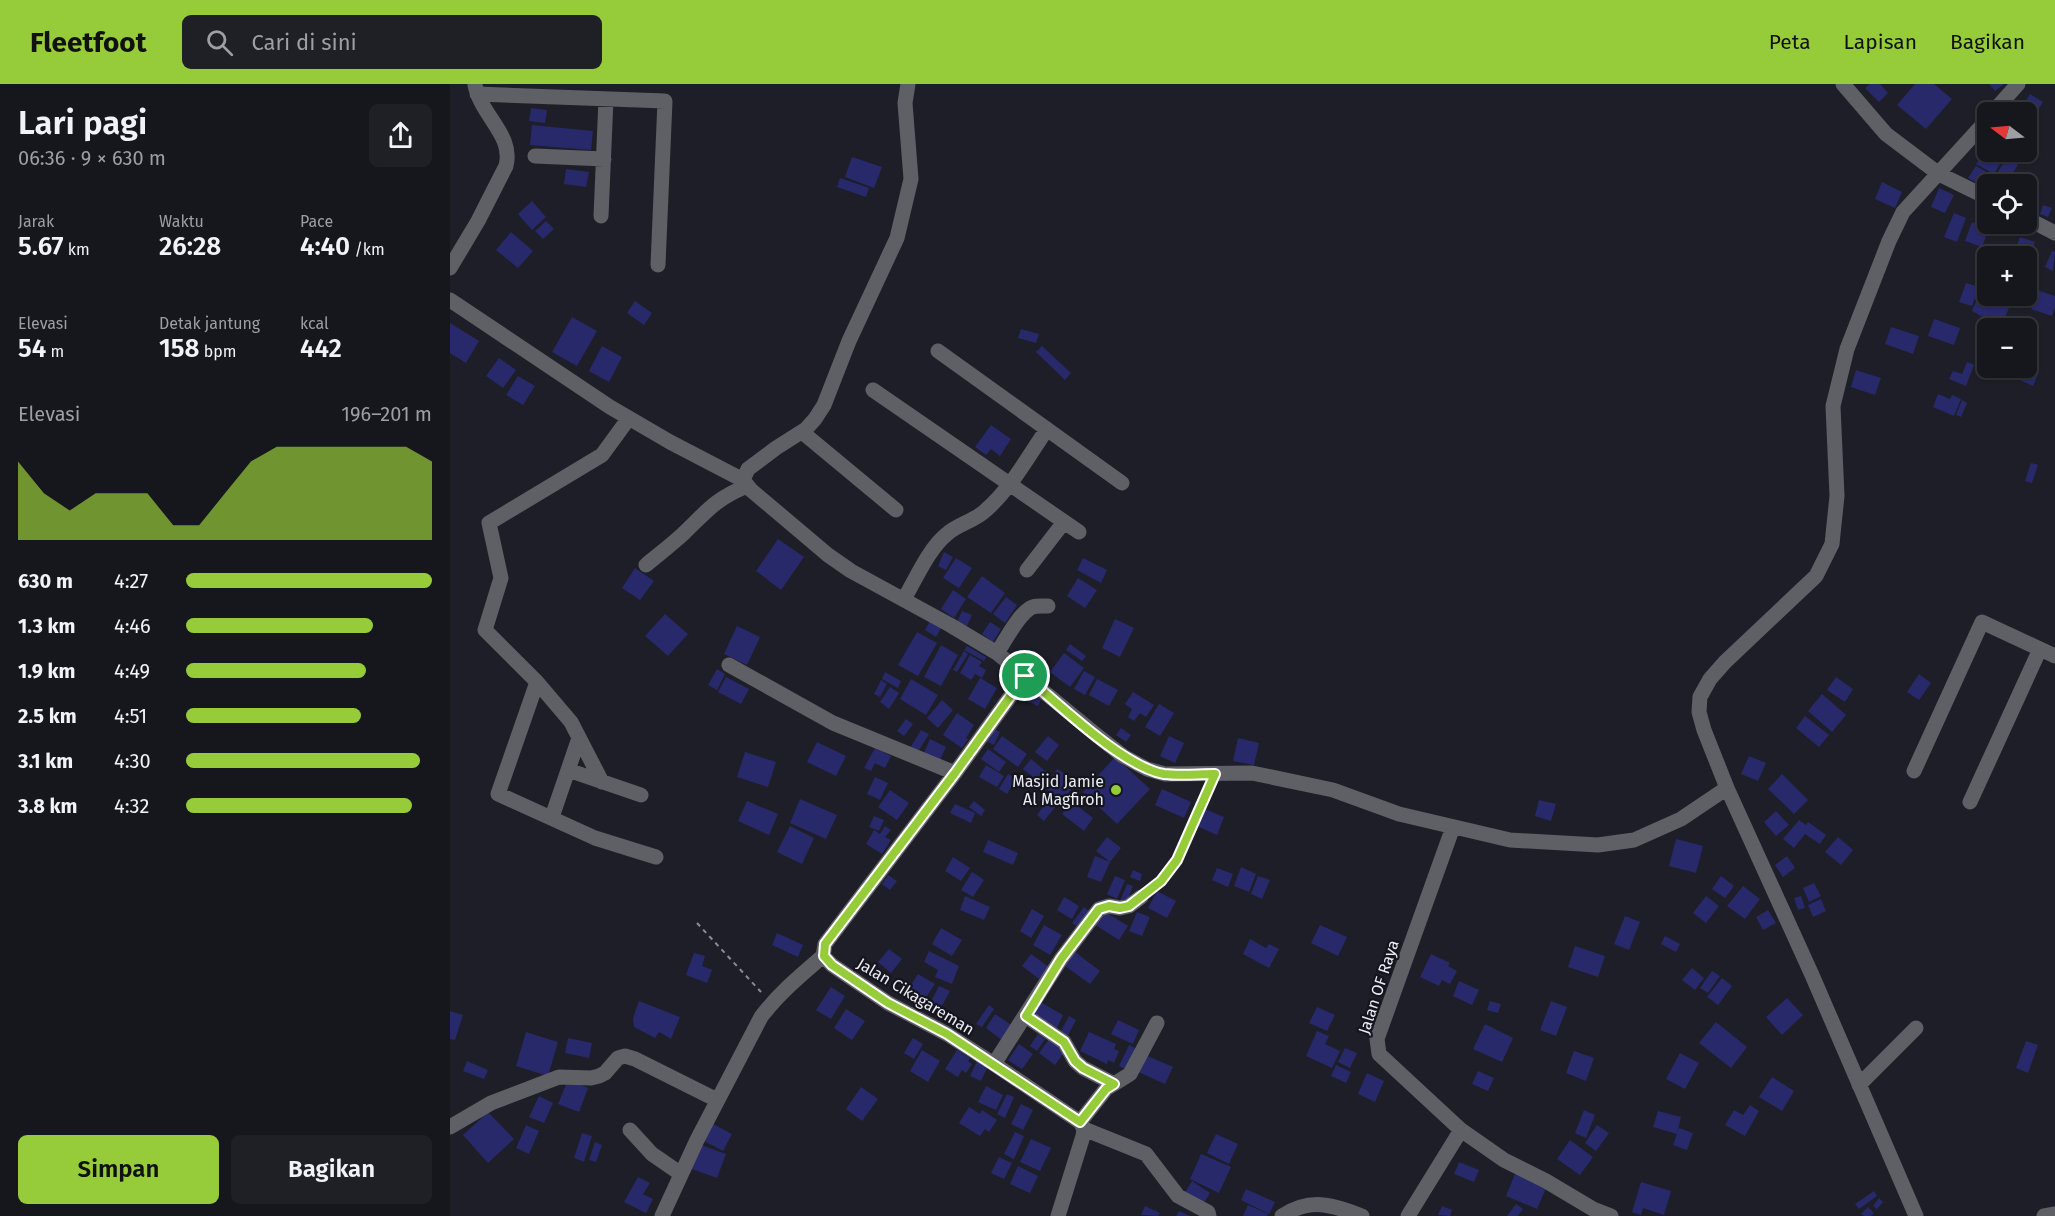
<!DOCTYPE html>
<html lang="id">
<meta charset="utf-8">
<style>
:root{--surface:#16161d;--page:#1f1f26;--text:#f1f3f6;--muted:#9e9fa4;--line:#35353b;--accent:#96cc39}
body{margin:0;font-family:"Fira Sans",sans-serif;background:var(--page);color:var(--text);height:100vh;display:flex;flex-direction:column;font-size:22px;white-space:nowrap}
*{box-sizing:border-box;margin:0}
p{font-size:20px;color:var(--muted)}
.icon{flex:none;width:33px;height:33px;fill:none;stroke:currentColor;stroke-width:2;stroke-linecap:round;stroke-linejoin:round}
.map{position:relative;flex:1;overflow:hidden}
.sheet{display:flex;flex-direction:column;background:var(--surface);width:450px}
.sheet>*{flex:none}
.needle{width:39px;rotate:286deg}
.controls{position:absolute;left:1527px;top:18px;display:grid;gap:12px}
.controls a{display:grid;place-items:center;width:60px;height:60px;border-radius:9px;background:var(--surface);box-shadow:0 2px 4px #0004,0 0 0 2px var(--line);font-size:30px}
.pin{position:absolute;display:grid;place-items:center;width:51px;height:51px;color:#fff;margin:-26px;border:3px solid #fff;border-radius:50%;box-shadow:0 2px 6px #0007}
.round{display:grid;place-items:center;flex:none;width:63px;height:63px;border-radius:9px;background:var(--page)}
.headline{display:flex;align-items:center;justify-content:space-between;height:102px;padding:0 18px}
h1{font-size:33px;font-weight:600;line-height:45px}
.stats{display:grid;grid-template-columns:repeat(3,1fr);gap:9px;height:102px;padding:6px 18px}
.stats div{display:grid;align-content:center}
.stats b{font-size:26px;font-weight:600}
.stats small{font-size:16px;font-weight:400}
.stats p{font-size:16px}
.chart{height:168px;padding:12px 18px}
.chart p{display:flex;justify-content:space-between}
.chart svg{width:100%;height:108px;margin-top:6px;fill:var(--accent);opacity:.7}
.button{display:flex;gap:12px;margin-top:auto;padding:12px 18px}
.button a{flex:1;height:69px;border-radius:9px;background:var(--accent);color:#111;font-size:24px;font-weight:600;line-height:69px;text-align:center}
.button a+a{background:var(--page);color:var(--text)}
ul{padding:0 18px;list-style:none;font-size:20px}
li{display:grid;grid-template-columns:96px 72px 1fr;align-items:center;height:45px}
li i{height:15px;border-radius:8px;background:var(--accent)}
header{display:flex;align-items:center;gap:36px;box-sizing:border-box;height:84px;padding:0 30px;background:var(--accent);color:#111}
header strong{font-size:28px}
nav{display:flex;gap:33px;margin-inline-start:auto;font-size:21px}
.search{width:420px;height:54px;background:var(--page);display:flex;align-items:center;gap:15px;box-sizing:border-box;padding:0 21px;border-radius:9px;color:var(--muted);font-size:22px}
main{display:flex;flex:1;min-height:0}
.map>svg:first-child{display:block}
</style>
<header>
<strong>Fleetfoot</strong>
<div class="search"><svg class="icon" aria-label="search" viewBox="0 0 24 24"><circle cx="10" cy="10" r="6"/><path d="M15 15l6 6"/></svg>Cari di sini</div>
<nav><a>Peta</a><a>Lapisan</a><a>Bagikan</a></nav>
</header>
<main>
<section class="sheet">
<div class="headline"><div><h1>Lari pagi</h1><p>06:36 · 9 × 630 m</p></div><a class="round"><svg class="icon" aria-label="share" viewBox="0 0 24 24"><path d="M12 15V3M7 8l5-5 5 5M5 13v7h14v-7"/></svg></a></div>
<div class="stats">
<div><p>Jarak</p><b>5.67<small> km</small></b></div>
<div><p>Waktu</p><b>26:28</b></div>
<div><p>Pace</p><b>4:40<small> /km</small></b></div>
</div>
<div class="stats">
<div><p>Elevasi</p><b>54<small> m</small></b></div>
<div><p>Detak jantung</p><b>158<small> bpm</small></b></div>
<div><p>kcal</p><b>442</b></div>
</div>
<div class="chart"><p><span>Elevasi</span>196–201 m</p>
<svg viewBox="0 0 160 44" preserveAspectRatio="none"><path d="M0 44V12L10 25L20 32L30 25L40 25L50 25L60 38L70 38L80 25L90 12L100 6L110 6L120 6L130 6L140 6L150 6L160 12V44z"/></svg>
</div>
<ul>
<li><b>630 m</b>4:27<i style="width:100%"></i></li>
<li><b>1.3 km</b>4:46<i style="width:76%"></i></li>
<li><b>1.9 km</b>4:49<i style="width:73%"></i></li>
<li><b>2.5 km</b>4:51<i style="width:71%"></i></li>
<li><b>3.1 km</b>4:30<i style="width:95%"></i></li>
<li><b>3.8 km</b>4:32<i style="width:92%"></i></li>
</ul>
<div class="button"><a>Simpan</a><a>Bagikan</a></div>
</section>
<div class="map">
<svg width="1605" height="1132" viewBox="0 0 1605 1132">
<rect width="100%" height="100%" fill="#1d1e27"/>
<path fill="#28296b" d="M1420 0H1430L1438 9 1429 18 1415 4Z
M1465 0H1484L1502 15 1476 45 1447 21Z
M1539 0H1554L1545 7Z
M1580 10 1593 18 1585 31 1572 23Z
M81 24 97 26 95 39 79 37Z
M82 41 143 47 141 66 80 61Z
M1538 60V68H1557L1544 90 1526 80Z
M1560 68 1571 75 1558 98 1546 91Z
M402 73 432 83 424 104 395 93Z
M1526 82 1547 94 1543 100H1538V105L1518 94Z
M116 85 139 88 136 103 114 100Z
M390 94 419 104 416 113 387 103Z
M1432 98 1452 108 1445 124 1425 115Z
M1489 104 1504 111 1495 129 1481 123Z
M82 117 96 133 82 146 68 130Z
M1593 121 1602 124 1598 133 1590 130Z
M1504 129 1516 134 1507 158 1494 153Z
M96 137 104 145 93 155 85 147Z
M1522 138 1539 144 1532 163 1515 157Z
M61 148 83 167 68 184 46 166Z
M1570 153 1585 158 1577 180 1576 172H1563Z
M1602 167 1605 168 1603 187 1595 183Z
M1516 199 1529 203 1522 222 1509 218Z
M1587 206 1605 212V222L1602 232 1581 225Z
M1527 215 1541 221 1543 216 1559 224 1551 243 1522 227Z
M185 217 202 229 194 241 177 229Z
M122 233 147 247 127 282 102 268Z
M1484 235 1510 244 1504 261 1478 252Z
M0 239 29 257 16 279 0 269Z
M1441 243 1469 252 1463 270 1435 260Z
M571 245 589 250 586 259 568 254Z
M152 262 172 273 159 298 139 287Z
M592 262 621 289 615 296 586 268Z
M49 274 66 286 53 304 36 292Z
M1517 278 1524 281 1516 302 1499 295 1503 287 1512 290Z
M1576 283 1589 288 1583 302 1561 292 1565 284Z
M1406 286 1431 294 1425 311 1401 303Z
M68 292 85 302 73 321 56 311Z
M1488 310 1500 315 1502 311 1511 315 1504 332 1483 323Z
M1512 316 1517 319 1511 333 1506 331Z
M541 341 561 355 550 372 541 365 536 371 525 363Z
M1581 379 1588 381 1582 399 1575 397Z
M328 455 354 473 331 506 306 487Z
M494 468 503 473 496 486 488 482Z
M506 474 522 484 509 504 493 494Z
M633 474 657 486 651 499 627 486Z
M185 484 204 497 190 516 172 504Z
M532 492 555 509 541 529 517 513Z
M628 494 647 506 635 524 617 512Z
M503 506 516 515 504 534 491 525Z
M556 513 567 521 555 539 543 530Z
M512 527 522 531 517 542 507 538Z
M215 530 238 550 218 572 195 552Z
M481 535 493 541 486 553 475 546Z
M665 535 684 544 670 573 652 564Z
M540 538 551 545 543 558 532 550Z
M287 542 310 553 297 581 274 570Z
M467 548 487 559 468 592 448 581Z
M620 560 636 572 632 577 616 566Z
M491 561 508 571 491 602 474 593Z
M517 562 536 573 534 577 514 566Z
M514 567 518 570 507 588 503 586Z
M614 569 634 584 620 603 600 588Z
M520 571 532 578 529 582 536 586 532 594 525 590 521 596 510 589Z
M267 585 275 590 267 606 258 601Z
M634 587 645 593 635 611 624 605Z
M435 588 451 597 448 604 432 595Z
M1469 590 1481 599 1469 616 1457 608Z
M276 593 299 605 291 620 268 608Z
M1386 593 1403 605 1395 618 1377 606Z
M530 594 547 604 535 625 518 615Z
M461 595 488 611 476 631 450 615Z
M647 595 668 606 659 622 639 611Z
M431 596 437 600 430 613 424 610Z
M440 603 449 609 439 625 430 618Z
M577 603 593 611 588 622 572 614Z
M683 608 704 621 696 633 690 629 684 637 678 633 682 625 675 620Z
M1372 610 1396 631 1382 648 1358 627Z
M492 616 503 626 488 644 477 634Z
M709 620 724 629 710 652 695 643Z
M507 629 524 641 516 654 518 655 512 664 493 651Z
M1355 632 1379 651 1369 663 1346 644Z
M456 635 463 640 454 652 447 647Z
M542 644 550 648 544 661 536 657Z
M671 644 681 651 676 658 666 651Z
M471 646 479 650 466 671 459 666Z
M552 652 577 670 568 683 543 665Z
M598 652 609 661 597 677 585 668Z
M719 652 734 659 725 679 710 672Z
M788 654 809 659 804 681 783 677Z
M480 655 496 663 489 678 473 671Z
M367 658 396 672 386 692 357 678Z
M425 664 441 672 435 684 425 679 421 687 414 684Z
M538 665 556 678 549 688 531 675Z
M295 668 326 678 318 703 287 693Z
M1299 672 1316 679 1308 697 1291 690Z
M665 673 700 705 667 740 633 708Z
M581 675 600 691 592 700 573 685Z
M536 681 554 692 547 703 529 693Z
M607 685 617 691 613 698 622 704 613 717 595 704Z
M558 690 566 694 557 710 549 705Z
M1332 690 1358 716 1344 730 1318 705Z
M425 693 438 699 430 716 417 710Z
M712 705 741 718 734 734 705 721Z
M440 706 459 719 447 736 428 723Z
M350 715 387 731 376 755 340 739Z
M598 716 606 722 594 737 587 731Z
M1089 716 1106 720 1101 737 1085 732Z
M297 717 328 730 319 751 288 737Z
M524 717 535 726 531 732 519 723Z
M621 717 643 734 634 747 612 730Z
M505 720 525 729 521 739 500 729Z
M755 725 774 733 767 751 747 742Z
M1326 727 1339 741 1326 752 1314 738Z
M424 732 434 736 429 747 419 743Z
M1349 736 1356 741 1358 738 1376 751 1370 760 1355 750 1344 764 1333 755Z
M340 742 364 754 352 780 327 768Z
M435 742 441 746 435 753 441 756 432 770 416 760 424 746 430 750Z
M657 753 671 764 660 778 651 798 637 793 645 772 660 778 646 767Z
M1388 753 1403 766 1391 781 1375 768Z
M1226 755 1253 762 1246 789 1219 782Z
M538 756 568 769 563 781 533 768Z
M1337 772 1345 784 1333 793 1325 781Z
M503 773 520 784 511 797 495 787Z
M791 783 806 790 799 808 784 802Z
M767 784 783 790 778 803 762 796Z
M683 786 692 790 690 797 680 793Z
M522 788 534 796 523 813 511 806Z
M438 791 447 797 440 806 432 800Z
M665 792 675 796 667 815 657 810Z
M808 792 820 796 812 815 801 810Z
M1271 792 1284 802 1275 814 1262 805Z
M1364 799 1371 812 1359 818 1353 804Z
M677 800 683 802 676 820 670 817Z
M1293 802 1310 815 1295 835 1277 822Z
M707 807 726 817 717 834 698 824Z
M515 812 540 823 534 836 510 826Z
M1256 812 1269 822 1256 839 1243 829Z
M1351 812 1355 824 1348 826 1344 814Z
M614 813 629 822 622 835 607 826Z
M1371 815 1376 827 1363 833 1358 821Z
M634 823 639 827 628 843 622 839Z
M582 825 594 832 581 854 570 847Z
M652 826 678 842 669 856 644 840Z
M1318 826 1326 839 1313 846 1306 833Z
M687 828 700 833 692 852 679 847Z
M1175 832 1190 838 1179 866 1164 860Z
M594 841 612 851 600 871 583 861Z
M870 841 897 853 888 872 861 859Z
M491 844 512 856 502 872 482 860Z
M327 849 353 861 348 873 322 861Z
M1215 852 1230 860 1226 868 1211 860Z
M800 855 816 864 819 860 829 865 819 884 793 870Z
M1125 862 1155 872 1148 893 1118 883Z
M439 865 452 875 441 889 428 878Z
M479 867 509 882 502 900 485 893 488 886 474 878Z
M625 868 650 887 640 900 615 882Z
M244 869 255 872 252 882 262 886 257 899 236 891Z
M581 870 599 883 589 895 572 882Z
M981 870 1000 879 998 882 1007 887 1000 900 992 896 989 902 970 893Z
M1242 884 1254 894 1245 906 1232 896Z
M1262 887 1270 892 1258 909 1250 904Z
M468 890 485 900 470 922 454 912Z
M1272 894 1282 902 1268 921 1257 913Z
M1009 897 1029 906 1022 921 1003 912Z
M489 902 500 907 488 929 478 923Z
M381 903 395 912 381 935 366 926Z
M1337 914 1353 931 1332 951 1316 933Z
M189 917 230 933 221 955 209 948 205 954 184 943 183 934Z
M1040 917 1051 920 1048 929 1037 926Z
M1101 917 1117 923 1106 952 1090 946Z
M590 918 613 931 606 946 582 933Z
M539 921 544 925 532 943 526 940Z
M867 923 885 931 877 947 859 939Z
M396 925 415 937 402 956 384 944Z
M0 927 13 931 5 956 0 955Z
M545 930 563 942 553 957 536 944Z
M619 932 626 936 616 955 609 951Z
M668 936 689 946 683 960 661 950Z
M1266 938 1297 963 1281 984 1249 959Z
M1035 940 1063 954 1052 978 1023 965Z
M867 947 879 952 875 960 890 967 882 984 856 972Z
M76 948 108 958 98 992 66 982Z
M639 948 666 960 664 965 669 967 664 979 658 976 657 980 630 967Z
M588 950 595 955 587 967 580 962Z
M118 954 142 959 139 974 115 969Z
M463 954 473 960 464 975 454 969Z
M599 955 615 967 605 981 589 969Z
M1576 957 1588 961 1578 989 1566 984Z
M569 960 583 970 572 985 558 976Z
M679 961 689 966 679 987 669 982Z
M895 964 907 969 900 984 888 978Z
M472 966 490 977 478 998 460 987Z
M507 966 520 974 518 977 522 980 516 989 512 986 508 993 495 985Z
M1124 967 1144 974 1136 997 1116 989Z
M1230 969 1249 979 1235 1005 1216 995Z
M693 970 723 983 715 1000 686 987Z
M528 975 539 980 531 997 520 992Z
M17 977 38 986 34 995 13 987Z
M886 981 901 988 896 999 881 992Z
M1028 987 1044 994 1038 1007 1022 1000Z
M917 989 934 997 925 1018 908 1010Z
M1322 993 1344 1007 1332 1027 1309 1013Z
M118 996 138 1004 129 1028 108 1020Z
M536 1002 553 1011 546 1026 528 1018Z
M411 1003 428 1015 412 1037 396 1025Z
M557 1010 564 1013 555 1034 547 1030Z
M89 1012 103 1019 94 1039 79 1033Z
M571 1020 583 1026 573 1046 561 1040Z
M1300 1021 1309 1027 1295 1052 1275 1041 1284 1026 1293 1031Z
M519 1023 530 1030 532 1026 547 1036 539 1048 535 1045 530 1052 509 1039Z
M1134 1026 1145 1031 1136 1054 1125 1049Z
M1208 1027 1231 1033 1227 1050 1203 1043Z
M38 1028 64 1055 38 1079 13 1051Z
M263 1040 282 1050 273 1067 254 1057Z
M76 1041 89 1047 79 1070 66 1064Z
M1147 1041 1159 1049 1146 1067 1135 1059Z
M1229 1044 1243 1049 1237 1066 1223 1061Z
M565 1048 574 1052 564 1075 554 1070Z
M132 1049 142 1052 134 1078 124 1074Z
M766 1050 788 1060 779 1080 757 1069Z
M581 1055 601 1064 590 1087 570 1078Z
M1120 1056 1143 1073 1130 1091 1107 1075Z
M145 1058 152 1061 146 1078 139 1076Z
M248 1060 276 1070 267 1094 239 1084Z
M751 1070 781 1083 769 1109 740 1095Z
M549 1073 562 1079 554 1095 541 1089Z
M1009 1078 1029 1086 1024 1098 1004 1090Z
M568 1082 588 1092 580 1109 560 1100Z
M1065 1090 1097 1102 1087 1125 1056 1112Z
M188 1093 200 1099 193 1110 203 1115 196 1129 174 1118Z
M742 1097 760 1109 751 1124 733 1112Z
M1191 1098 1221 1107 1214 1131 1193 1124 1191 1131 1182 1128Z
M796 1105 825 1118 819 1130 791 1116Z
M1424 1107 1427 1112 1409 1125 1405 1120Z
M1429 1114 1433 1118 1427 1125 1423 1122Z
M1066 1120 1073 1125 1068 1132H1057Z
M798 1121 818 1130 817 1132H793Z
M695 1122 710 1129 708 1132 691 1131Z
M992 1122 1002 1126 1000 1132 988 1131Z
M1418 1123 1424 1129 1421 1132H1414L1411 1130Z
M729 1127 740 1132H726Z"/>
<g fill="none" stroke-linecap="round" stroke-linejoin="round">
<path stroke="#8b8c94" stroke-width="2" stroke-dasharray="4.5 4.5" stroke-linecap="butt" d="M702 804C732 780 746 737 759 703
M247 839 311 908"/>
<path stroke="#5f6065" stroke-width="15" d="M458 0 455 19 461 95 447 154 399 257 374 321 365 335 356 345 326 364 298 385 293 396 301 406 378 471 401 487 500 541 547 569 644 649 673 672 697 685 715 690 802 689 883 706 949 730 1060 756 1148 761 1184 756 1231 735 1277 704
M1393 0 1436 50 1489 90 1538 114
M27 10 215 17 208 181
M1543 28 1568 0
M85 72 154 75
M151 132 156 15
M1576 134 1605 149
M0 184 28 137 56 82C64 51 31 32 25 1
M0 216 160 323 220 358 293 396
M488 267 672 399
M423 306 629 448
M352 348 446 426
M196 481C208 471 221 461 233 450 257 427 265 415 297 402
M577 486 614 438
M454 515C466 495 479 464 497 450 508 440 525 437 536 426 561 404 578 373 597 345
M547 569C555 557 567 533 579 525 584 521 592 522 598 522
M279 581 383 639 505 689
M575 592 505 689 375 860 373 872 382 881 438 919 497 950 544 980 630 1038 634 1045 633 1052 608 1132
M87 598 48 710 145 754 206 773
M118 686 191 711
M1464 687 1532 538 1605 572
M152 698 121 638 87 598 35 546 51 494 39 439 152 371 179 334
M1520 718 1590 565
M102 733 129 654
M1003 743 927 955 929 970 1011 1046 1054 1076 1096 1097 1143 1125 1161 1132
M576 932 614 958 625 977 633 984 664 1000
M544 980 611 875 649 825 659 822 670 824 679 822 691 813
M1409 1001 1466 944
M630 1038 656 1005 680 990 707 939
M0 1043 41 1019 109 993 141 994 149 992 155 989 168 974 175 972 185 975 267 1016
M634 1045 696 1070 728 1112 758 1128 759 1132
M180 1046 202 1070 231 1090
M212 1132 247 1056 311 933C329 909 351 891 373 872
M832 1132C861 1113 882 1121 912 1132
M958 1132 1011 1046
M1466 1132 1362 891 1277 704 1254 646 1249 628 1250 613 1260 595 1275 578 1366 492 1382 460 1387 412 1383 322 1397 265 1439 157 1453 128 1538 35
M1594 1132 1605 1130"/>
</g>
<g fill="none" stroke-linecap="round" stroke-linejoin="round">
<defs>
<path id="route" d="M575 592C609 620 673 683 714 690 730 692 748 690 765 690L727 776 711 797 679 822 670 824 659 822 649 825 611 875 576 932 614 958 625 977 633 984 664 1000 656 1005 630 1038 497 950 438 919 382 881 374 872 375 860 505 689Z"/>
</defs>
<use href="#route" stroke="#fff" stroke-width="12"/>
<use href="#route" stroke="#96cc39" stroke-width="8"/>
</g>
<circle fill="#96cc39" stroke="#14151d" stroke-width="2" cx="666" cy="706" r="6"/>
<g text-anchor="middle" stroke-width="4.5" stroke-linejoin="round" paint-order="stroke">
<g font-size="16" fill="#ecedf3" stroke="#14151d" text-anchor="end">
<text x="654" y="703">Masjid Jamie<tspan x="654" dy="18">Al Magfiroh</tspan></text>
</g>
<g font-size="16" fill="#ecedf3" stroke="#14151d">
<text transform="translate(928 903) rotate(-72)" y="6">Jalan OF Raya</text>
<text transform="translate(466 912) rotate(31)" y="6">Jalan Cikagareman</text>
</g>
</g>
</svg>
<div class="controls">
<a><svg class="needle" viewBox="-14 -14 28 28"><path d="M0-13l5 13h-10z" fill="#e53935"/><path d="M0 13l5-13h-10z" fill="#9e9fa4"/></svg></a>
<a><svg class="icon" aria-label="locate" viewBox="0 0 24 24"><circle cx="12" cy="12" r="6"/><path d="M12 2v4M12 18v4M2 12h4M18 12h4"/></svg></a>
<a>+</a>
<a>−</a>
</div>
<div class="pin" style="left:575px;top:592px;background:#1e9e55"><svg class="icon" aria-label="arrive" viewBox="0 0 24 24"><path d="M6 21V4h12l-3 4 3 4H6"/></svg></div>
</div>
</main>
